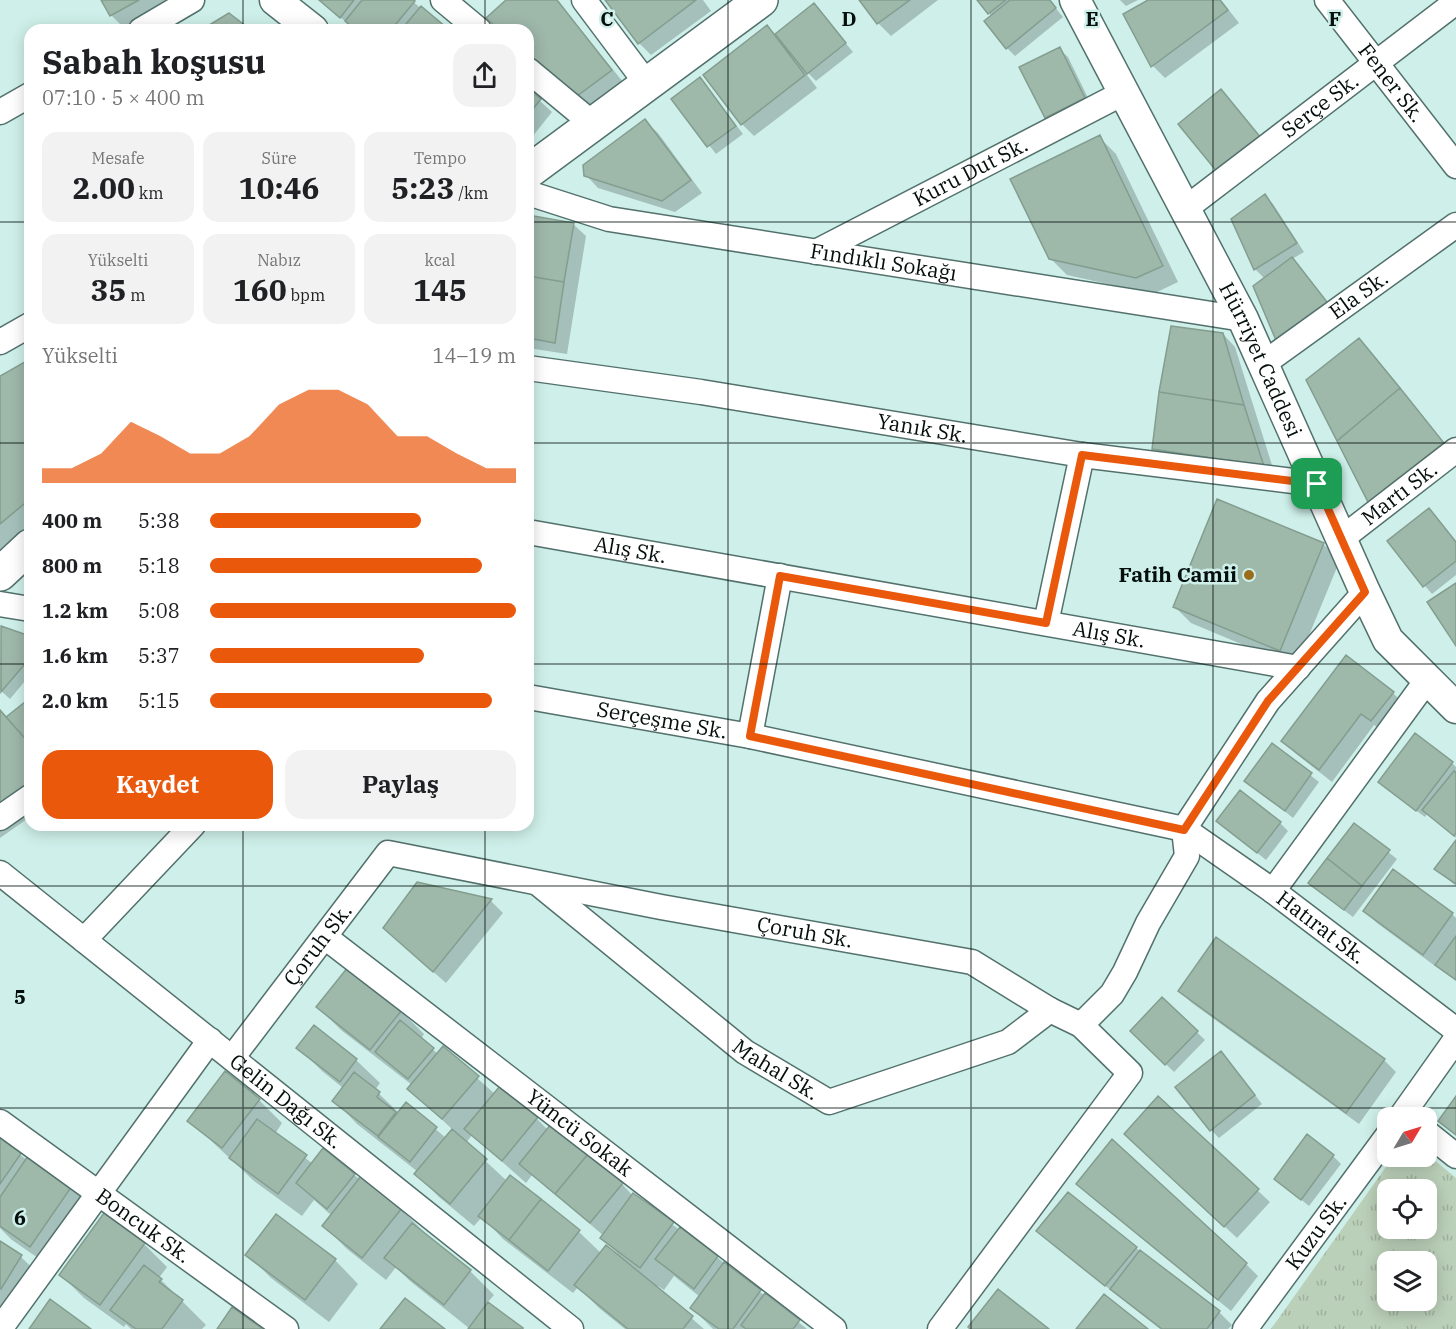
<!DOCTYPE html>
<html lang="tr">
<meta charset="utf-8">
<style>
:root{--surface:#fff;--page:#f2f2f2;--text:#202124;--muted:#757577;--accent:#ea580c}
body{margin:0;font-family:"IBM Plex Serif",serif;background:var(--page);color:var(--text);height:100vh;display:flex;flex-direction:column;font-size:22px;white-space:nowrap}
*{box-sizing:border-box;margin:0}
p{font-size:20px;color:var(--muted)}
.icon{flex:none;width:33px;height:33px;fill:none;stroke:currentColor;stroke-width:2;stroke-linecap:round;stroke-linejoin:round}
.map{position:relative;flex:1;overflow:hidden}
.side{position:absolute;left:24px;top:24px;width:510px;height:807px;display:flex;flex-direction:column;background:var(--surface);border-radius:18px;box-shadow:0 3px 15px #0003}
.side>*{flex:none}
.needle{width:39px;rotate:52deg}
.fabs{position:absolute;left:1377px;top:1107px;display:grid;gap:12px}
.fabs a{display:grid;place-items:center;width:60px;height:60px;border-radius:12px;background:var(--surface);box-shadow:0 3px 15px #0003;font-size:30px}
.pin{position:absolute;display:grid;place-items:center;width:51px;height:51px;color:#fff;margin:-26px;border-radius:12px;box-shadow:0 3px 9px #0006}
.round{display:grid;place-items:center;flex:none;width:63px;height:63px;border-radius:18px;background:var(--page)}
.head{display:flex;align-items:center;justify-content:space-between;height:102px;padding:0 18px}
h1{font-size:33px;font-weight:800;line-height:45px}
.figures{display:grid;grid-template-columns:repeat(3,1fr);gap:9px;height:102px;padding:6px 18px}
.figures div{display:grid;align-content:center;border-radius:15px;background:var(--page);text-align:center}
.figures b{font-size:30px;font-weight:800}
.figures small{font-size:16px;font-weight:400}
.figures p{font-size:16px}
.chart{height:168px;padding:12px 18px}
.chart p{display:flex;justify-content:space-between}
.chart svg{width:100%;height:108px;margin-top:6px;fill:var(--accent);opacity:.7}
.button{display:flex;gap:12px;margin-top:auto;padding:12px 18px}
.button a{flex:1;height:69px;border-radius:18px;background:var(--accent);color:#fff;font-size:24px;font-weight:800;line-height:69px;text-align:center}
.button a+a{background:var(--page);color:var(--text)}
ul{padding:0 18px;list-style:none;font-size:20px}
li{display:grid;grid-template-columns:96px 72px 1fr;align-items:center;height:45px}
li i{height:15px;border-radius:8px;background:var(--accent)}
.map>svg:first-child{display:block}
</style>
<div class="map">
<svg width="1456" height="1329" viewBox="0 0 1456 1329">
<defs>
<pattern id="park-tufts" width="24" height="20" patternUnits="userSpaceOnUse" patternTransform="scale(1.5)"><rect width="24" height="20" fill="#bbd0b8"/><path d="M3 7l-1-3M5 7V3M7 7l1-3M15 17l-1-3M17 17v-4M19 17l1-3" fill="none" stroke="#9fb19d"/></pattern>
</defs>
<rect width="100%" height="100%" fill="#cff0ea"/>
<path fill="url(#park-tufts)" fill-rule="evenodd" d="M1427 1154 1456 1178V1329H1271L1393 1157 1426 1156ZM1388 1190H1426V1228H1388ZM1388 1262H1426V1300H1388Z"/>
<path fill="#0003" fill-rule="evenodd" d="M103 0H173L124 28 111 15Z
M319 0H411L447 30H356Z
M508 0H557L623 82 590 107 528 54V30H500L488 18Z
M607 0H703L711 11 651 55 639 43Z
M861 0H938L891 36 878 23Z
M979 0H1049L1063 17 1015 56 1007 48 992 17Z
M1120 0H1138L1126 6Z
M1152 0H1221L1239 23 1165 78 1153 66 1125 15Z
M814 5 853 52 816 81 806 71 805 72 817 88 754 136 742 124 767 27 776 35Z
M1059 49 1068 57 1092 106 1054 125 1046 117Z
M707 87 743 134 716 154 673 99Z
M528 90 552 112 528 142Z
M645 121 658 133 702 193 675 212 598 188 586 175Z
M1099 137 1116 154 1178 282 1153 294 1067 275 1050 258Z
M1265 196 1273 204 1304 252 1292 259 1338 316 1265 279 1255 269 1233 219Z
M528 216 573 224 586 236 567 354 528 348Z
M1223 334 1235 347 1276 478 1166 461 1153 448Z
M1359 340 1371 352 1455 456 1382 513 1370 501Z
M30 360V529L0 554V377Z
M1456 543V575L1432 594 1425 586Z
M1323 544 1340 560 1296 667 1191 623 1175 607Z
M1 628 30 638V675L10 699 0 690Z
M1393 693 1405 705 1384 732 1374 725 1332 782 1295 753 1283 741Z
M30 700V817L0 838V709L7 718Z
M1272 745 1319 782 1293 818 1246 780Z
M1452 763 1456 767V838L1427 814 1425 817 1388 790Z
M1218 821 1280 823 1288 831 1266 860Z
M1354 825 1397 859 1353 917 1318 891Z
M1456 842V886L1436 869Z
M418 883 491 901 503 913 446 983 397 940Z
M1364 911 1452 914 1456 918V980L1437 964 1435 966 1377 923Z
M1179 991 1384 1060 1396 1072 1359 1124 1192 1003Z
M1163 999 1205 1040 1174 1072 1132 1031Z
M318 1007 401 1011 424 1034 421 1039 438 1054 443 1048 495 1094 537 1119 548 1130 622 1184 633 1196 717 1257 728 1267 807 1329H713L692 1308 700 1297 674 1276 664 1290 658 1286 657 1288 704 1329H625L599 1308 578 1287 573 1293 503 1239 482 1217 474 1226 439 1197 416 1174 418 1172 357 1124 334 1100 343 1088 322 1071 298 1047 314 1027 356 1060 380 1083 375 1090 399 1113 406 1104 446 1138 453 1130 409 1089 412 1085 341 1030ZM472 1135 526 1183 532 1175 604 1236 602 1238 617 1253 615 1255 601 1253 579 1232 510 1177 507 1181 466 1143Z
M1229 1061 1262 1104 1219 1138 1211 1130Z
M226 1074 259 1100 282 1123 275 1134 313 1164 354 1175 401 1209 424 1232 423 1233 470 1271 494 1295 487 1303 521 1329H470L410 1281 396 1267 386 1280 347 1249 324 1226 332 1216 314 1200 302 1216 254 1181 189 1120Z
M1158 1098 1270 1202 1237 1238 1138 1146Z
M0 1139 27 1160 71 1187 94 1210 54 1269 12 1240 0 1228Z
M1333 1156 1341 1164 1309 1206 1276 1179Z
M1078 1184 1246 1264 1258 1276 1231 1311 1090 1196Z
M1038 1231 1136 1248 1219 1312 1232 1325 1228 1329H1160L1051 1243Z
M0 1243 21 1257 45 1280 0 1311Z
M144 1244 167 1267 159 1278 206 1325 202 1329H131L126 1324 124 1327 84 1298 61 1275Z
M247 1254 335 1260 358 1284 329 1322 271 1278Z"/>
<path fill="#9eb8aa" stroke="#839d8f" stroke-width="1.5" d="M101 0H139L110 16Z
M319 0H354L340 18Z
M362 0H413L415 1 391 30H355L345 21Z
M506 0H557L612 70 577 96 528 54V30H500L486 18Z
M605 0H696L638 44Z
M859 0H910L877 24Z
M977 0H1006L988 14Z
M1010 0H1050L1056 8 1006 49 984 21Z
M1148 0H1220L1228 10 1151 67 1123 14Z
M814 3 846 43 807 74 775 34Z
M421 6 447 28 446 30H401Z
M229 13 251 30H201Z
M767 25 805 75 741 125 703 75Z
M1060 47 1085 98 1045 118 1019 67Z
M700 77 736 126 707 147 671 99Z
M528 88 541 99 528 115Z
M1221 89 1261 138 1218 173 1178 124Z
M645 119 691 180 662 201 584 176 583 165Z
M1100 135 1163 266 1136 278 1049 259 1010 179Z
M1265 194 1297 243 1254 270 1231 219Z
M528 215 574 223 564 282 528 276Z
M1292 257 1331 307 1278 345 1253 286Z
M528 276 564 282 555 343 528 338Z
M1171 326 1223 333 1244 405 1159 392Z
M1359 338 1400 388 1337 441 1306 380Z
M30 359V499L0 524V376Z
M1400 388 1444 443 1368 502 1337 441Z
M1159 392 1244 405 1264 466 1152 449Z
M1217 499 1324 543 1280 651 1173 607Z
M1429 508 1456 542V561L1423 587 1387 541Z
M1456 583V646L1427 602Z
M1 626 30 636V658L1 692Z
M1346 655 1394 692 1371 721 1361 714 1319 770 1281 741Z
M30 698V744L6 717Z
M0 710 30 744V790L0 810Z
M1415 733 1453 762 1416 811 1378 782Z
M1272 743 1312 773 1285 811 1244 781Z
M1454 771 1456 772V833L1454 836 1422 810Z
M1240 790 1281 822 1257 853 1216 821Z
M1354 823 1390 850 1362 886 1327 858Z
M1456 840V884L1434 869Z
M1327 858 1362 886 1344 910 1308 883Z
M1393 869 1453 913 1423 955 1363 911Z
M417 882 492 899 433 972 383 928Z
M1456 936V980L1435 965Z
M1216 937 1385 1059 1346 1113 1178 991Z
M348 967 402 1010 370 1050 316 1007Z
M1162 997 1198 1031 1165 1065 1130 1031Z
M400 1020 434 1048 408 1079 375 1052Z
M314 1025 357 1059 340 1082 296 1048Z
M443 1046 479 1076 442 1119 407 1089Z
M1221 1051 1255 1095 1210 1131 1175 1087Z
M225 1071 260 1099 222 1148 187 1121Z
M354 1072 380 1092 377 1097 396 1112 378 1136 332 1101Z
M500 1086 538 1117 502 1161 464 1129Z
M1158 1096 1259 1189 1224 1227 1124 1134Z
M1456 1096V1135L1438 1121Z
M406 1102 437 1127 410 1162 378 1137Z
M257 1119 307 1155 278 1194 229 1158Z
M551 1124 588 1154 555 1194 519 1164Z
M452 1129 487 1159 450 1204 414 1174Z
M1307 1134 1334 1155 1301 1200 1274 1179Z
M0 1137 22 1152 0 1184Z
M1112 1139 1247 1263 1218 1300 1076 1184Z
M323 1148 355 1174 327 1209 296 1183Z
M588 1154 623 1183 590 1223 555 1194Z
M28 1156 72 1186 30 1247 0 1226V1197Z
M510 1175 541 1199 509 1240 478 1216Z
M361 1176 402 1208 362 1258 322 1226Z
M1068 1192 1137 1247 1105 1286 1036 1231Z
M633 1193 674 1222 640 1268 600 1238Z
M541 1199 580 1230 548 1271 509 1240Z
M104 1213 145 1243 100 1305 59 1275Z
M276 1214 336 1259 305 1300 245 1255Z
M412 1223 471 1270 444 1305 384 1258Z
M680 1227 718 1256 694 1289 655 1259Z
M0 1241 22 1255 1 1289 0 1288Z
M606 1245 693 1316 683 1329H628L574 1285Z
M1140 1250 1220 1311 1207 1329H1162L1110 1289Z
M724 1262 761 1290 733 1329H719L690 1308Z
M144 1265 162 1279 159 1282 183 1300 162 1329H136L110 1310Z
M998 1289 1049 1329H970L968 1327Z
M765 1293 800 1320 793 1329H746L741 1325Z
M1104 1294 1148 1329H1076Z
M405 1298 445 1329H380Z
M50 1299 91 1329H29Z
M488 1302 523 1328V1329H468Z
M232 1307 263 1329H217Z"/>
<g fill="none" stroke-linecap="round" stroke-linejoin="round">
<defs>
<g id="minor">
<path d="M443 0 479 30"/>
<path d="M584 0 647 84"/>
<path id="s1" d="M1327 0 1456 166"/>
<path d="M141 30 192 0"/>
<path d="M528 70 593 124"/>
<path d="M0 112 30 95"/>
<path id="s2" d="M528 193 609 219 1243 319"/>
<path id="s3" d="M1185 209 1456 2"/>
<path id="s4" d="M816 252 1125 92"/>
<path d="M0 342 30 325"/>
<path id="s5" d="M1263 364 1456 225"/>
<path id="s6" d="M528 368 701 392 1082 455 1317 484"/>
<path id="s7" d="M528 532 1298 668"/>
<path id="s8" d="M1341 539 1456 450"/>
<path d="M0 604 30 609"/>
<path d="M1046 623 1082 455"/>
<path id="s9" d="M528 697 750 736 1184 829 1273 891 1456 1030"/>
<path d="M750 736 780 576"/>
<path d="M0 818 30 797"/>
<path id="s10" d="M0 873 571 1329"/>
<path id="s11" d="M540 885 745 1052 829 1102 1008 1042 1050 1010"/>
<path d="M1273 891 1427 680"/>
<path id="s12" d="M325 937 834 1329"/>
<path d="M84 940 193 825"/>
<path d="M1081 1025 1112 994 1125 972 1148 923 1187 856 1184 829 1268 701 1365 592"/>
<path id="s13" d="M232 1058 388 853 661 907 972 962 1050 1010 1081 1025 1130 1073 940 1329"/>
<path d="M1400 1118 1456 1039"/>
<path id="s14" d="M0 1122 286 1329"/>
<path d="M1426 1132 1456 1156"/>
<path d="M0 1329 210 1040"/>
<path id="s15" d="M1245 1329 1388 1135"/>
</g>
<g id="tertiary">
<path d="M275 0 313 30"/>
<path id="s16" d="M1075 0 1243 319 1365 592 1388 640 1456 708"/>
</g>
<path id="secondary" d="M528 172 761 0
M0 574 30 546"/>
</defs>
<use href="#minor" stroke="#53716c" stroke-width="27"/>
<use href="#tertiary" stroke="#53716c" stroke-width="33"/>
<use href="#secondary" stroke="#53716c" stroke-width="36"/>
<use href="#minor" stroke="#fff" stroke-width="24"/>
<use href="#tertiary" stroke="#fff" stroke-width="30"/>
<use href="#secondary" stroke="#fff" stroke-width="33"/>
</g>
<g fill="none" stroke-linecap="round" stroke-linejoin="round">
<defs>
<path id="route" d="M1082 455 1317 484 1365 592 1268 701 1184 830 750 736 780 576 1046 623Z"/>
</defs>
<use href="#route" stroke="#fff" stroke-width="12"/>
<use href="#route" stroke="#ea580c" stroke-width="8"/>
</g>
<path fill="none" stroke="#040f0d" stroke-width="1.5" stroke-opacity="0.55" d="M243 0V30M485 0V30M728 0V1329M971 0V1329M1213 0V1329M0 222H30M528 222H1456M0 443H30M528 443H1456M0 664H30M528 664H1456M243 825V1329M485 825V1329M0 886H1456M0 1108H1456"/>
<circle fill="#9a6d1d" stroke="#cff0ea" stroke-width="2" cx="1249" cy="575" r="6"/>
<g text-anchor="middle" stroke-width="5" stroke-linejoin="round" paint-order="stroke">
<g font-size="21" fill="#040f0d" stroke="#cff0ea">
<text dy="7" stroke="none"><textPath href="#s1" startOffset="105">Fener Sk.</textPath></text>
<text dy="7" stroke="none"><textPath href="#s3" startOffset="170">Serçe Sk.</textPath></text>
<text dy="7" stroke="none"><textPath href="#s4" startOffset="174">Kuru Dut Sk.</textPath></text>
<text dy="7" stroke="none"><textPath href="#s2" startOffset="363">Fındıklı Sokağı</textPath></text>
<text dy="7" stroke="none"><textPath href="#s5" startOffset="118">Ela Sk.</textPath></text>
<text dy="7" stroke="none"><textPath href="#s16" startOffset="405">Hürriyet Caddesi</textPath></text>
<text dy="7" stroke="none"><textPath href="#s6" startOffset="399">Yanık Sk.</textPath></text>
<text dy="7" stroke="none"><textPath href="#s8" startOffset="74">Martı Sk.</textPath></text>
<text dy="7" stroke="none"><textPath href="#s7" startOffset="104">Alış Sk.</textPath></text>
<text dy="7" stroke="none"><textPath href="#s7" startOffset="590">Alış Sk.</textPath></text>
<text dy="7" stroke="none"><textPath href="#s9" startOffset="136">Serçeşme Sk.</textPath></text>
<text dy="7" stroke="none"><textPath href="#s9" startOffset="838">Hatırat Sk.</textPath></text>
<text dy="7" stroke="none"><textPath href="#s13" startOffset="682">Çoruh Sk.</textPath></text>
<text dy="7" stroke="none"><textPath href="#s13" startOffset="142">Çoruh Sk.</textPath></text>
<text dy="7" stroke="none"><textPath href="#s11" startOffset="300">Mahal Sk.</textPath></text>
<text dy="7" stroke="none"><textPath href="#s10" startOffset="366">Gelin Dağı Sk.</textPath></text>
<text dy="7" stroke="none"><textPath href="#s12" startOffset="321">Yüncü Sokak</textPath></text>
<text dy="7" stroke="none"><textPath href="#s14" startOffset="177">Boncuk Sk.</textPath></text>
<text dy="7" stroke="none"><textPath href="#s15" startOffset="120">Kuzu Sk.</textPath></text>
</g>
<g font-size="21" font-weight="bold" fill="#040f0d" stroke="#cff0ea" text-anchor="end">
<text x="1237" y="582">Fatih Camii</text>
</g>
</g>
<g font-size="20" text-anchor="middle" font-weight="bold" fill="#040f0d" stroke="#cff0ea" stroke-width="5" stroke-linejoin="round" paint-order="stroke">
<text x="607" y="26">C</text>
<text x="849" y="26">D</text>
<text x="1092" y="26">E</text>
<text x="1335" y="26">F</text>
<text x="20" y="1004">5</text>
<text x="20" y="1225">6</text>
</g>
</svg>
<div class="fabs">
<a><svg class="needle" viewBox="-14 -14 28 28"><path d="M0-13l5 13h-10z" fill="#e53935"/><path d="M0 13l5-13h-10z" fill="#757577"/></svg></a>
<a><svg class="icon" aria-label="locate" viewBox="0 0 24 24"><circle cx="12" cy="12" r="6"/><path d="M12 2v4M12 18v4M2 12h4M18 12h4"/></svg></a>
<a><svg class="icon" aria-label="layers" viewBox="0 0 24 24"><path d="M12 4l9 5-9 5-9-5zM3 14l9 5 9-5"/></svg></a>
</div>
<div class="pin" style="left:1317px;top:484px;background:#1e9e55"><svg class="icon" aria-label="arrive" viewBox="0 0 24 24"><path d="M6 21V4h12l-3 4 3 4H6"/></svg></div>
<section class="side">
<div class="head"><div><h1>Sabah koşusu</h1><p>07:10 · 5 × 400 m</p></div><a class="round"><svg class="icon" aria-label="share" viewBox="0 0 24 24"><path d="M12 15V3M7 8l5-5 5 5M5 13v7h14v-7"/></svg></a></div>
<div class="figures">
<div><p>Mesafe</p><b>2.00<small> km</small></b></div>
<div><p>Süre</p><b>10:46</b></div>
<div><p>Tempo</p><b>5:23<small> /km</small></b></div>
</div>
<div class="figures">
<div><p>Yükselti</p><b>35<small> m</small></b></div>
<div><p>Nabız</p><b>160<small> bpm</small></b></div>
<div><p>kcal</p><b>145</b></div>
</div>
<div class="chart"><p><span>Yükselti</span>14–19 m</p>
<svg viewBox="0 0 160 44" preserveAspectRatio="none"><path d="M0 44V38L10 38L20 32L30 19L40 25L50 32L60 32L70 25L80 12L90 6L100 6L110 12L120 25L130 25L140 32L150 38L160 38V44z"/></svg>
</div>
<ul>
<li><b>400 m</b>5:38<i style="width:69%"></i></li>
<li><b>800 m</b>5:18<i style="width:89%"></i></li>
<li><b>1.2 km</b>5:08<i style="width:100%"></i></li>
<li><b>1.6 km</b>5:37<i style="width:70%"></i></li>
<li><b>2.0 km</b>5:15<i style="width:92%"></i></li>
</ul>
<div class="button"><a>Kaydet</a><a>Paylaş</a></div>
</section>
</div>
